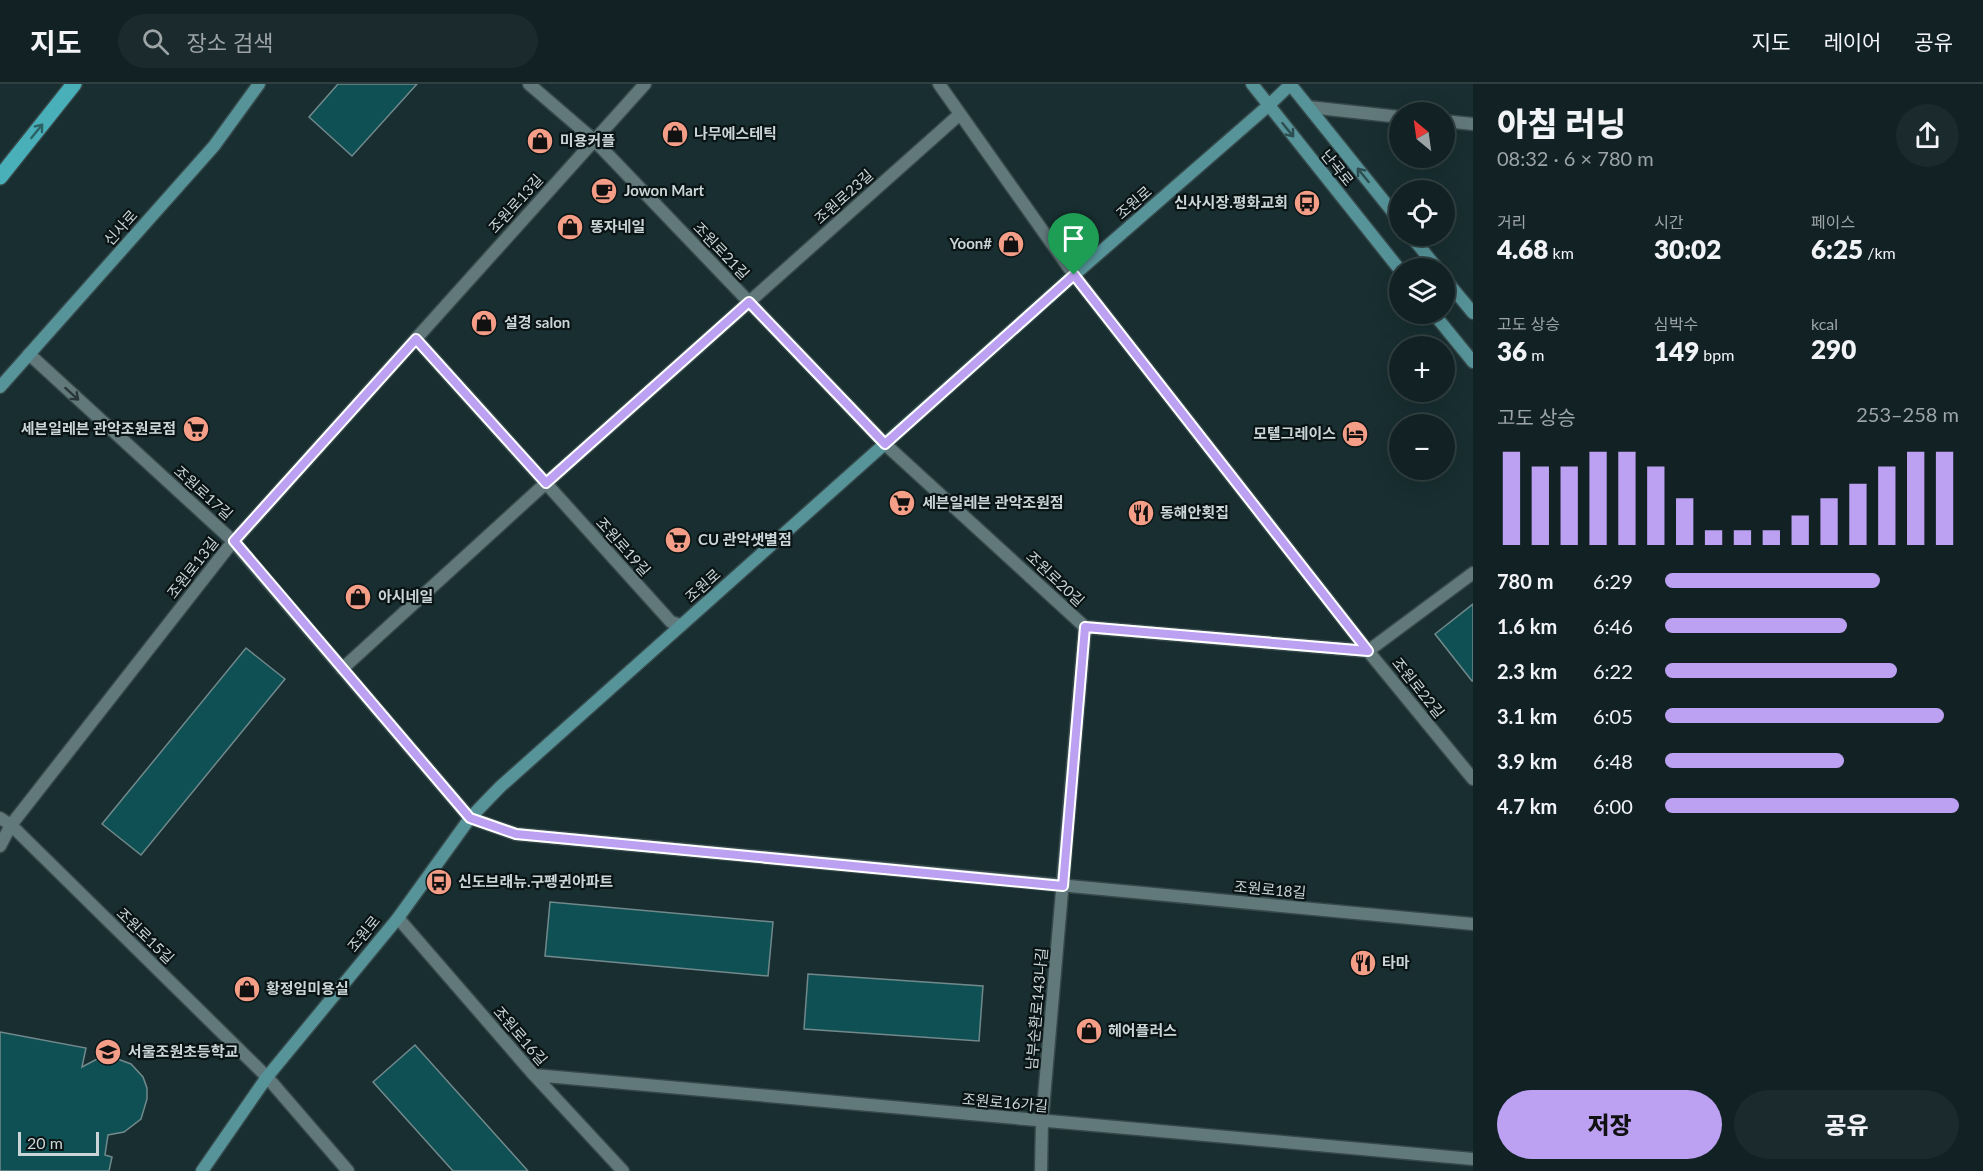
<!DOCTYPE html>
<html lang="ko">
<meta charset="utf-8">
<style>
:root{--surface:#122224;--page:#1b2a2c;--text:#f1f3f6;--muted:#9ca4a6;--line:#313f41;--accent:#bca0f2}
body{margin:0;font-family:Lato,"Noto Sans KR",sans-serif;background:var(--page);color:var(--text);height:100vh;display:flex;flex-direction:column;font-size:22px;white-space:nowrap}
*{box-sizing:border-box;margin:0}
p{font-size:20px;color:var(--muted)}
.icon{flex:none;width:33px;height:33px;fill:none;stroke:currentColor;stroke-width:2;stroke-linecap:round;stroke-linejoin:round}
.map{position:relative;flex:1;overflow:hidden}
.drawer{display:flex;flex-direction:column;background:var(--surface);width:510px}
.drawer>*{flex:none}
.needle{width:39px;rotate:331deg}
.controls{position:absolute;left:1389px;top:18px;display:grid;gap:12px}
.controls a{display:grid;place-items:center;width:66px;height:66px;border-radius:50%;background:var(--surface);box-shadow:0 6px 24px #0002,0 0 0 2px var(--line);font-size:30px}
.scale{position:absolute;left:18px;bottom:15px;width:81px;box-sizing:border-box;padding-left:6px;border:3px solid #c9d5d7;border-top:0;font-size:16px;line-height:21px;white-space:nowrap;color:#c9d5d7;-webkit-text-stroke:4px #0b1415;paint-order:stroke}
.pin{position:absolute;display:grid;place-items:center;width:51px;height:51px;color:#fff;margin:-62px -26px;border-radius:50% 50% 50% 0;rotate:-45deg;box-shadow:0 0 6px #0007}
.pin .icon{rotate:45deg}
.round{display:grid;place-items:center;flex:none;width:63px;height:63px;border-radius:32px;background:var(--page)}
.headline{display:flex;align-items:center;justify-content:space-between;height:102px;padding:0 24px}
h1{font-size:33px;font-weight:800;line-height:45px}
.stats{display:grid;grid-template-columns:repeat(3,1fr);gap:9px;height:102px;padding:6px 24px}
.stats div{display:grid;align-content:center}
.stats b{font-size:26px;font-weight:800}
.stats small{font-size:16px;font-weight:400}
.stats p{font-size:16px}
.chart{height:168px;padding:12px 24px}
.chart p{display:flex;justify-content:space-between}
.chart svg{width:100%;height:108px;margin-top:6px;stroke:var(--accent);stroke-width:6}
.cta{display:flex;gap:12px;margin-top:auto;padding:12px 24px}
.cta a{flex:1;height:69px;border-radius:36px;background:var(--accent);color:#111;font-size:24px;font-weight:800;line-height:69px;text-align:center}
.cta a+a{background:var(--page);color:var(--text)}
ul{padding:0 24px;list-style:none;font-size:20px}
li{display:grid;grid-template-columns:96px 72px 1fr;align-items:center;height:45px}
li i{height:15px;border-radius:8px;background:var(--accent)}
header{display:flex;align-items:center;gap:36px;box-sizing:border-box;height:84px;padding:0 30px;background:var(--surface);border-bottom:2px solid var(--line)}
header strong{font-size:28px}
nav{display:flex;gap:33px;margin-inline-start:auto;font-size:21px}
.search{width:420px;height:54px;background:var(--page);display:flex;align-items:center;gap:15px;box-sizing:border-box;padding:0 21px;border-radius:33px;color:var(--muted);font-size:22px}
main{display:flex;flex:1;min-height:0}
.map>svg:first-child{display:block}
</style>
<header>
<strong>지도</strong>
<div class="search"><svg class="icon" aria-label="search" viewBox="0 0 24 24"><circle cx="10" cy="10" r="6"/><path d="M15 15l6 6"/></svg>장소 검색</div>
<nav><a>지도</a><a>레이어</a><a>공유</a></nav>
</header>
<main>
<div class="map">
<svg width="1473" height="1087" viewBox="0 0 1473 1087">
<rect width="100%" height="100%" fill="#182e30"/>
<path fill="#0f5055" stroke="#71898b" stroke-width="1.5" d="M338 0H417L352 72 309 33Z
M1473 520V597H1472L1435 550Z
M246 564 285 595 141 771 102 740Z
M550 818 773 838 768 892 545 872Z
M808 890 983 902 979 957 804 945Z
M0 948 86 964 82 983 97 975 115 974 131 980 143 993 147 1004V1015L141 1035 124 1048 108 1051 105 1071 112 1073 109 1087H0Z
M415 961 528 1087H453L373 998Z"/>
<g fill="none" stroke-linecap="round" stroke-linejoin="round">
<defs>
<path id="street" d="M529 0 594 56 885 360 1085 543 1368 567 1473 489
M939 0 1074 191 1368 567 1473 695
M1309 23 1400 33
M1444 37 1473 40
M416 255 671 538 681 541
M29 270 233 457 470 734 516 750 1473 840
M342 585 546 399 960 30
M0 734 11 741 267 993 348 1087
M0 762 11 741 227 465 645 0
M398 834 534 991 623 1087
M534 991 1473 1075
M1041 1087 1042 1037 1085 543"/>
<path id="secondary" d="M1252 0 1400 186
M1290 0 1400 137
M1411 152 1437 184
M1444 194 1473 229
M1434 230 1473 278
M0 303 214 62 259 0
M202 1087 267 993 398 834 470 734 500 703 1074 191 1268 22 1291 0"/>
<path id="primary" d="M0 93 74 0"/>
</defs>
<use href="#street" stroke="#36484a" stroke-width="15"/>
<use href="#secondary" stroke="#36484a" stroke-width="15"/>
<use href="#primary" stroke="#36484a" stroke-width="18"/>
<use href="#street" stroke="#62797c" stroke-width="12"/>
<use href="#secondary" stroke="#56949a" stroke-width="12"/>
<use href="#primary" stroke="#49afb8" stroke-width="15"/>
</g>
<defs><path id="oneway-shaft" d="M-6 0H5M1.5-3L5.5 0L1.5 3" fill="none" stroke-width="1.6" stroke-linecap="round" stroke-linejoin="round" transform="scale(1.5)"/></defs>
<g stroke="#2d4e51">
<use href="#oneway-shaft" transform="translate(1288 46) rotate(51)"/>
<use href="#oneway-shaft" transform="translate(1363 91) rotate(-129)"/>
</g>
<use stroke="#2a6266" href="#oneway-shaft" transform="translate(37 47) rotate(-51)"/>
<use stroke="#293739" href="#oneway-shaft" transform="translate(72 310) rotate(42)"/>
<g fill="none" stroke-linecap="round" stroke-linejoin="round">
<defs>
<path id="route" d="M1074 191 1368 567 1085 543 1063 802 516 750 470 734 234 457 416 255 546 399 749 218 885 360Z"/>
</defs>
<use href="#route" stroke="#fff" stroke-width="12"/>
<use href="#route" stroke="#bca0f2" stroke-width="8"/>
</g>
<defs>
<symbol id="shop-disc" viewBox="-11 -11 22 22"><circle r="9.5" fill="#f49e87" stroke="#0b1415"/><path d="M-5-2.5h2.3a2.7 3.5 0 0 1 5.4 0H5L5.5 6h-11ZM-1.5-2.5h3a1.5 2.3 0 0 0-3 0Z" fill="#111"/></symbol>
<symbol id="cafe-disc" viewBox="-11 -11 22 22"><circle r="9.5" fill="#f49e87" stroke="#0b1415"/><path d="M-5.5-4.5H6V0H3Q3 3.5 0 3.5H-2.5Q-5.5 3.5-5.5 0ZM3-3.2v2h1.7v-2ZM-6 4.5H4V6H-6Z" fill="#111"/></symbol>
<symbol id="bus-disc" viewBox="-11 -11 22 22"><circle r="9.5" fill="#f49e87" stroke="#0b1415"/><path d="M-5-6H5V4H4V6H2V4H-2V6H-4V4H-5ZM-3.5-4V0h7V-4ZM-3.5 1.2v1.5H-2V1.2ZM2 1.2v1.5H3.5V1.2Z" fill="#111"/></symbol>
<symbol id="supermarket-disc" viewBox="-11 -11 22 22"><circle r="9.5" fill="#f49e87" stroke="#0b1415"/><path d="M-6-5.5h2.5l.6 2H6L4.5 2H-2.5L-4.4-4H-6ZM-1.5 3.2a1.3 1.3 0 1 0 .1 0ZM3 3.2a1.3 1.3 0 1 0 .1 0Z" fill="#111"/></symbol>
<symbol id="hotel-disc" viewBox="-11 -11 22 22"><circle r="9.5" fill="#f49e87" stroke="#0b1415"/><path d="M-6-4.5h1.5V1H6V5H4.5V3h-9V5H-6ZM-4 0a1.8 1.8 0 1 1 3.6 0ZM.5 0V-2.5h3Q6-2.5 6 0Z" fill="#111"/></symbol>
<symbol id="restaurant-disc" viewBox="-11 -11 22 22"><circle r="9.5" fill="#f49e87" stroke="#0b1415"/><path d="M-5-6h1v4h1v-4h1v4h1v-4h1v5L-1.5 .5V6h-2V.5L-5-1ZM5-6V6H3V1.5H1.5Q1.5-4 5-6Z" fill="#111"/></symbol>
<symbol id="school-disc" viewBox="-11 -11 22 22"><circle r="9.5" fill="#f49e87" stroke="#0b1415"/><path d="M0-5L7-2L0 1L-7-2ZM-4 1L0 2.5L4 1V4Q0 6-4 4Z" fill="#111"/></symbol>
</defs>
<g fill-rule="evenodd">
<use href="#shop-disc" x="660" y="35" width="30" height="30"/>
<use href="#shop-disc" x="525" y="42" width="30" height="30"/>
<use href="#cafe-disc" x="589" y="92" width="30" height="30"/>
<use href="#bus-disc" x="1292" y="104" width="30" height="30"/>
<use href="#shop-disc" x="555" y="128" width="30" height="30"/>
<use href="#shop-disc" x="996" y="145" width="30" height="30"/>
<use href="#shop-disc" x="469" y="224" width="30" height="30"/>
<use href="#supermarket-disc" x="181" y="330" width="30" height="30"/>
<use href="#hotel-disc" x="1340" y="335" width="30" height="30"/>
<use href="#supermarket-disc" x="887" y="404" width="30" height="30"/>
<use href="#restaurant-disc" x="1126" y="414" width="30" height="30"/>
<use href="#supermarket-disc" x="663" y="441" width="30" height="30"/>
<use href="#shop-disc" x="343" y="498" width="30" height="30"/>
<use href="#bus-disc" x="424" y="783" width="30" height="30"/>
<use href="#restaurant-disc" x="1348" y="864" width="30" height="30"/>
<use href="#shop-disc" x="232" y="890" width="30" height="30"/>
<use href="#shop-disc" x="1074" y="932" width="30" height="30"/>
<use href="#school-disc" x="93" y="953" width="30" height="30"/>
</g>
<g text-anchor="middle" stroke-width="4.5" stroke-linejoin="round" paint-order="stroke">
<g font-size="15" font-weight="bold" fill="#c9d5d7" stroke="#0b1415" text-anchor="start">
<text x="694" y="55">나무에스테틱</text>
<text x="560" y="62">미용커플</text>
<text x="624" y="112">Jowon Mart</text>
<text x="1288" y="124" text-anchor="end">신사시장.평화교회</text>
<text x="590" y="148">똥자네일</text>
<text x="992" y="165" text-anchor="end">Yoon#</text>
<text x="504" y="244">설경 salon</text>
<text x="176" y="350" text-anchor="end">세븐일레븐 관악조원로점</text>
<text x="1336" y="355" text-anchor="end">모텔그레이스</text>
<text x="922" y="424">세븐일레븐 관악조원점</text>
<text x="1160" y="434">동해안횟집</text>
<text x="698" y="461">CU 관악샛별점</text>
<text x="378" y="518">아시네일</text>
<text x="458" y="803">신도브래뉴.구펭귄아파트</text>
<text x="1382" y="884">타마</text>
<text x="266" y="910">황정임미용실</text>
<text x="1108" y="952">헤어플러스</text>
<text x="128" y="973">서울조원초등학교</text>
</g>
<g font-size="15" fill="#c9d5d7" stroke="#0b1415">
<text transform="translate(1337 84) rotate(51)" y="5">난곡로</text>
<text transform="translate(844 113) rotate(-42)" y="5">조원로23길</text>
<text transform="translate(1134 119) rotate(-41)" y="5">조원로</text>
<text transform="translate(516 120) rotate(-48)" y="5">조원로13길</text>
<text transform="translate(121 144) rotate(-48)" y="5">신사로</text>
<text transform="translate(721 167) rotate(46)" y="5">조원로21길</text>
<text transform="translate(203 409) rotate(42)" y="5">조원로17길</text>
<text transform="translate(623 463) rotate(48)" y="5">조원로19길</text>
<text transform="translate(193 484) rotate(-52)" y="5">조원로13길</text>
<text transform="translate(1055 495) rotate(43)" y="5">조원로20길</text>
<text transform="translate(703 502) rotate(-42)" y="5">조원로</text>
<text transform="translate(1418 604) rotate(51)" y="5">조원로22길</text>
<text transform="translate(1270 806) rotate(5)" y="5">조원로18길</text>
<text transform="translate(364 850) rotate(-51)" y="5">조원로</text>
<text transform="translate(145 852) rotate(44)" y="5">조원로15길</text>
<text transform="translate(1037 925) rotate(-85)" y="5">남부순환로143나길</text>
<text transform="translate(520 952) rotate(49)" y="5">조원로16길</text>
<text transform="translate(1005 1019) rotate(5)" y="5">조원로16가길</text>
</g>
</g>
</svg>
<div class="controls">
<a><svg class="needle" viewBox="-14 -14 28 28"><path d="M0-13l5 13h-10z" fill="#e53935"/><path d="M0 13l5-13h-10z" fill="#9ca4a6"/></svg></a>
<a><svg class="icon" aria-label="locate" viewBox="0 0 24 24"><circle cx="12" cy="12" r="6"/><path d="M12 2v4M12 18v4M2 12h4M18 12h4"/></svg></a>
<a><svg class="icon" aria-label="layers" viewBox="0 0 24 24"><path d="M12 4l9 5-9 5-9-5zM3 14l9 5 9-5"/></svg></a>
<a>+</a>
<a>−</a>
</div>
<div class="scale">20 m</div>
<div class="pin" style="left:1074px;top:191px;background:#1e9e55"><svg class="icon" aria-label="arrive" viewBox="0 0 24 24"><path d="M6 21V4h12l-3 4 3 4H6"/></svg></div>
</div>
<section class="drawer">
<div class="headline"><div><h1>아침 러닝</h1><p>08:32 · 6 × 780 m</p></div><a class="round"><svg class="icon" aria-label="share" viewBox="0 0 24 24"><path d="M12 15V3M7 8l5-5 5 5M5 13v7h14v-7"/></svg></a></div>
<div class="stats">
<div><p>거리</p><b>4.68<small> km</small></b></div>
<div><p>시간</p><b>30:02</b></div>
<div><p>페이스</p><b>6:25<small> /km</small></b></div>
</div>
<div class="stats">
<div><p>고도 상승</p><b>36<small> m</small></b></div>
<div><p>심박수</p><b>149<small> bpm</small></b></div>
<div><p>kcal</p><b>290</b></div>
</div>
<div class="chart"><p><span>고도 상승</span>253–258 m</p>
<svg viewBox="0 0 160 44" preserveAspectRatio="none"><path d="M5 44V6M15 44V12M25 44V12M35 44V6M45 44V6M55 44V12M65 44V25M75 44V38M85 44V38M95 44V38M105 44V32M115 44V25M125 44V19M135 44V12M145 44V6M155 44V6"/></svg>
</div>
<ul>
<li><b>780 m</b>6:29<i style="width:73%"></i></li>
<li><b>1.6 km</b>6:46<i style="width:62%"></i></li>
<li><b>2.3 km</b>6:22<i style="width:79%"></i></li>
<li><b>3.1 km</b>6:05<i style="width:95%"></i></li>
<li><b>3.9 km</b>6:48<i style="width:61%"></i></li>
<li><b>4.7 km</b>6:00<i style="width:100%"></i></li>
</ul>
<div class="cta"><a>저장</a><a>공유</a></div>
</section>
</main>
